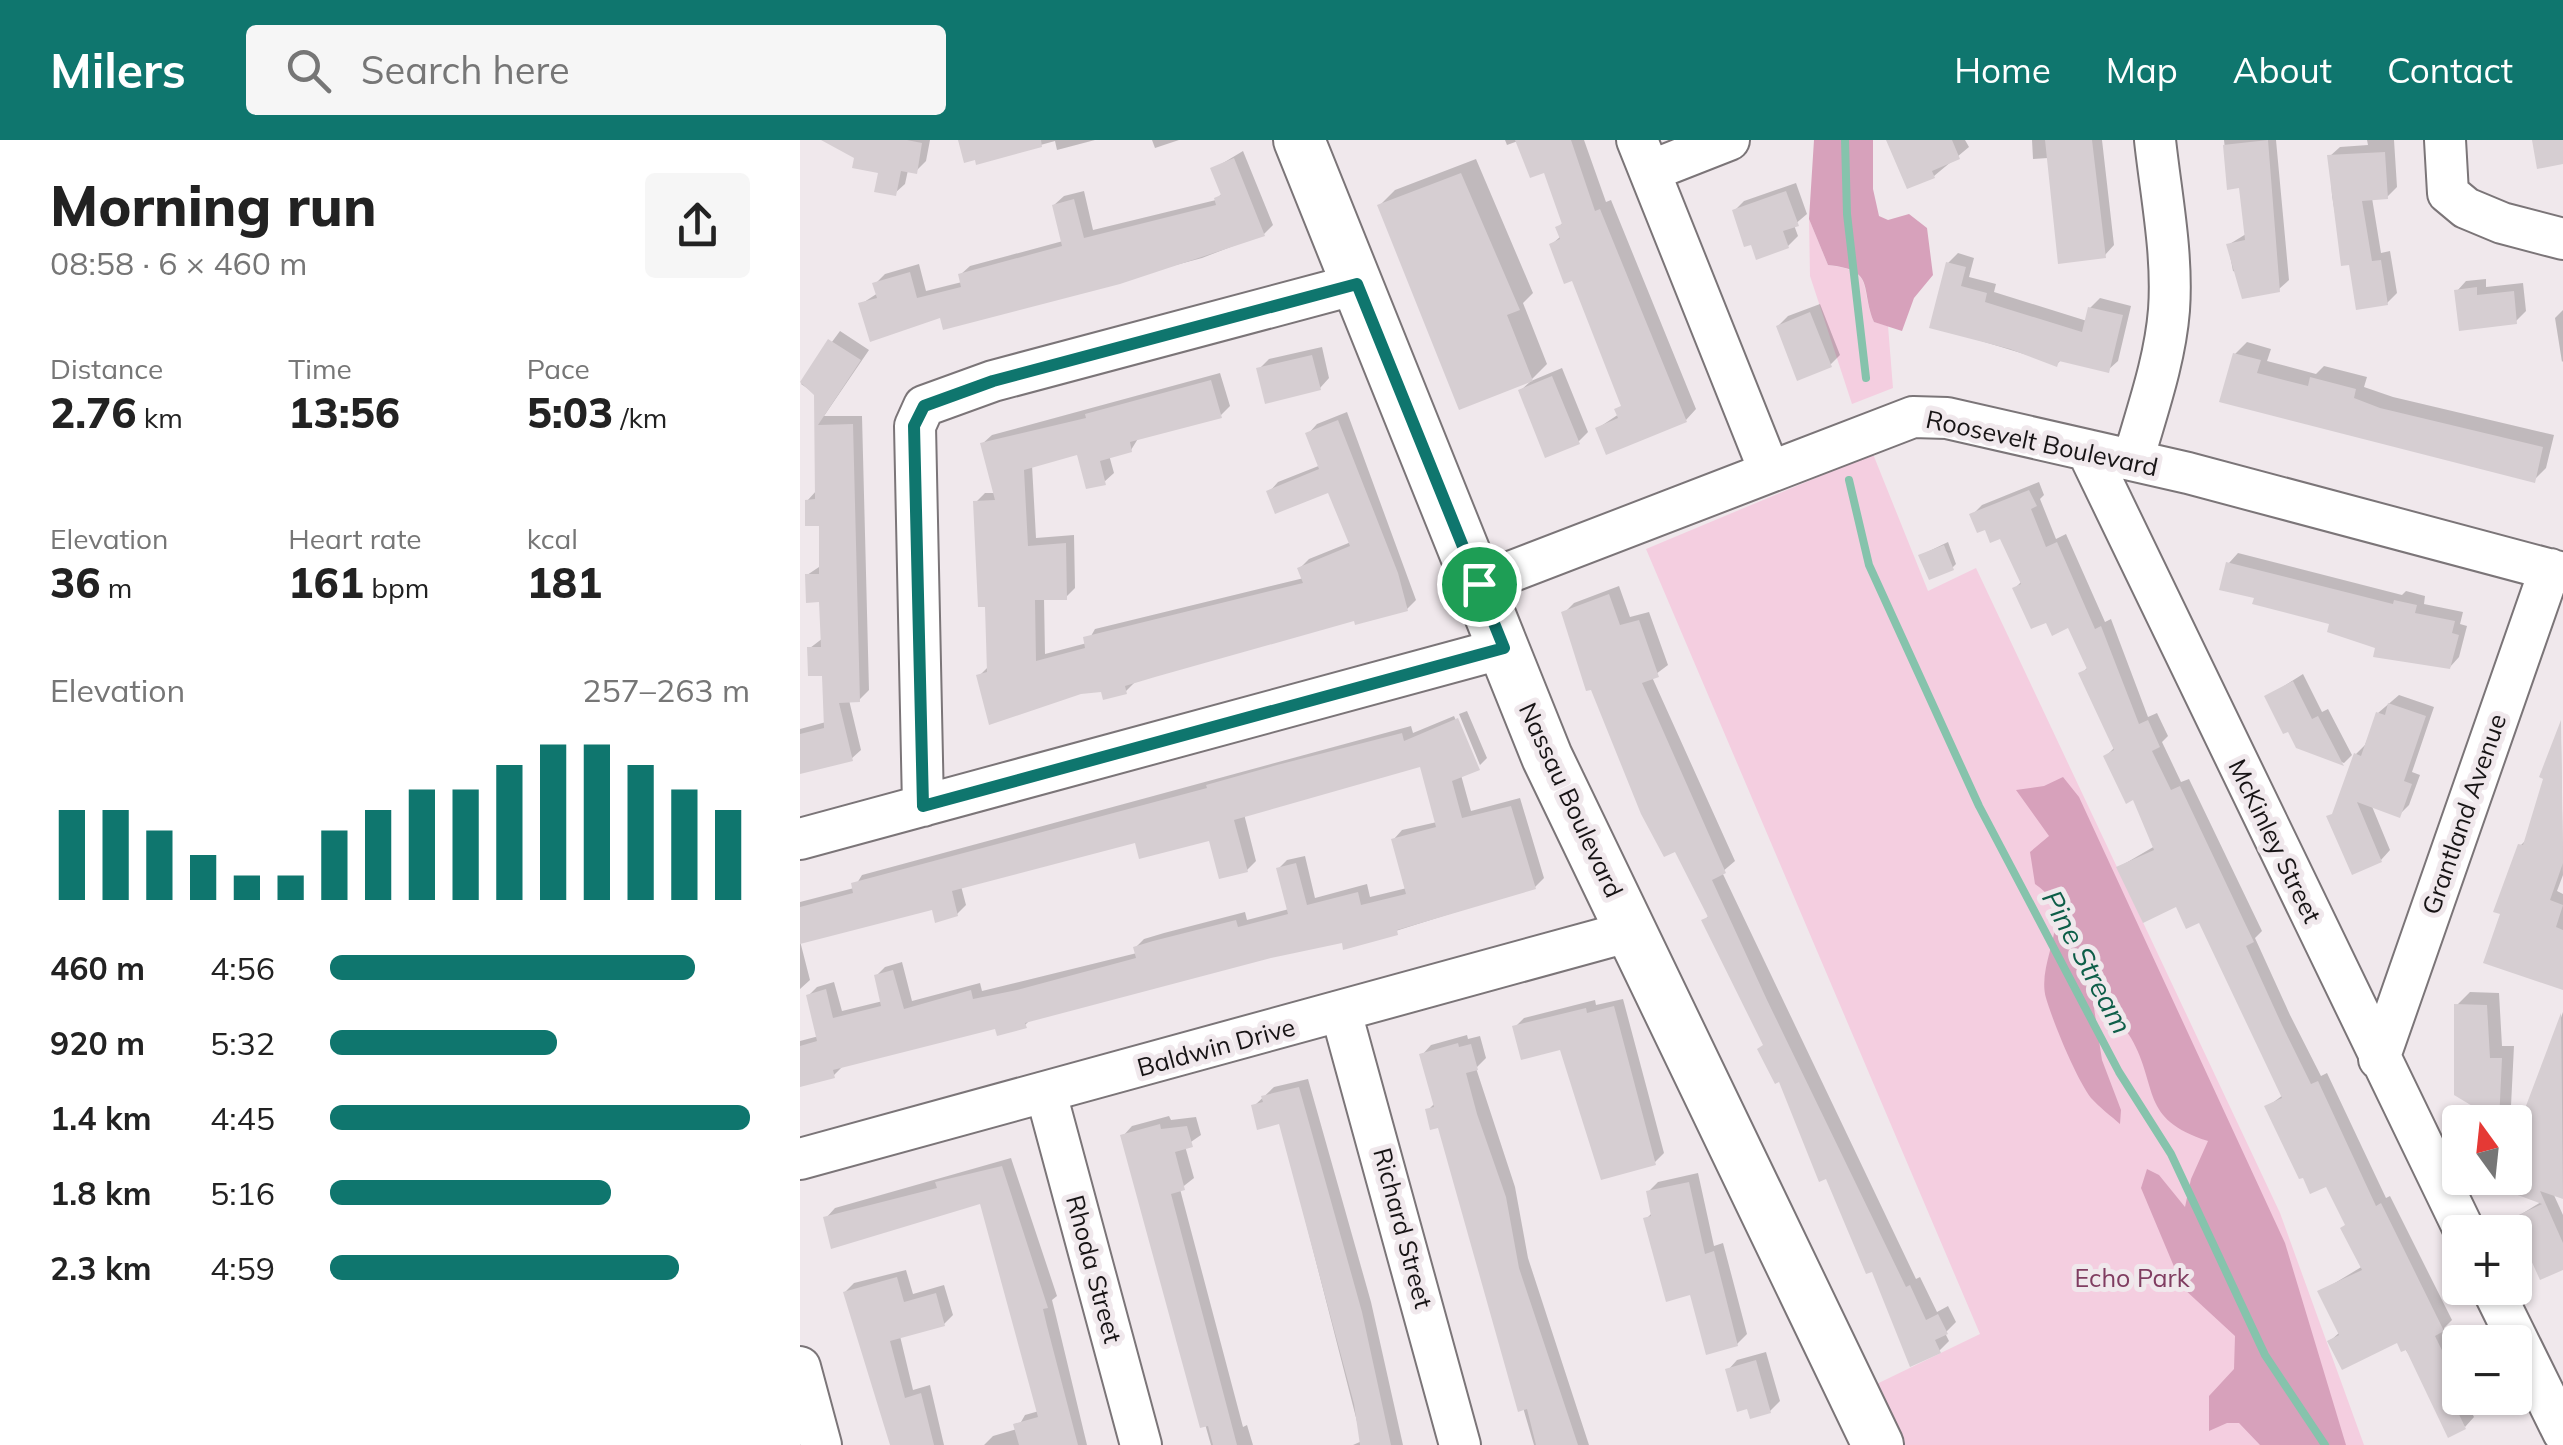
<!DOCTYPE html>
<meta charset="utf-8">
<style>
:root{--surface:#fff;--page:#f6f6f6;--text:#222;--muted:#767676;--accent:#0f766e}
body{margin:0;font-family:Mulish,sans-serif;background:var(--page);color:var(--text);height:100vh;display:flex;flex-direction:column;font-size:38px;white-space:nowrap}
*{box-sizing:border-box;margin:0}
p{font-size:32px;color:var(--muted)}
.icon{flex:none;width:55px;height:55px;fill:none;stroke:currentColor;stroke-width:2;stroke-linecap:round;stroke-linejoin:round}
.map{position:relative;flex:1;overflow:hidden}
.drawer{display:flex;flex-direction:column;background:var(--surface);width:800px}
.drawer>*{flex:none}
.needle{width:65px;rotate:345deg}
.tools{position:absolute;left:1642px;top:965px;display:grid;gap:20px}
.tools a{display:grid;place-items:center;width:90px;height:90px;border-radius:10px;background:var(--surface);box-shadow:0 2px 8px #0004;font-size:50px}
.pin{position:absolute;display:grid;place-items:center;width:85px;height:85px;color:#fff;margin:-42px;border:5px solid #fff;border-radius:50%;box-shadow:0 2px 10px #0007}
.round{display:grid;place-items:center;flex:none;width:105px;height:105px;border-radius:10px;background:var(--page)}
.overview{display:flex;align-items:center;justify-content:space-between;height:170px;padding:0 50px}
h1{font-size:55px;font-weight:800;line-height:75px}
.metrics{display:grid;grid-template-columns:repeat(3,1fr);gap:15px;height:170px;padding:10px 50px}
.metrics div{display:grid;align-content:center}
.metrics b{font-size:42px;font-weight:800}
.metrics small{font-size:28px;font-weight:400}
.metrics p{font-size:28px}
.chart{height:280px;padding:20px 50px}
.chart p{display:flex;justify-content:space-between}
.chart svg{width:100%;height:180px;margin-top:10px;stroke:var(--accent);stroke-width:6}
ul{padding:0 50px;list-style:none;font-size:32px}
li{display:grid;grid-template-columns:160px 120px 1fr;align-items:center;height:75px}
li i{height:25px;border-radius:12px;background:var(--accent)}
header{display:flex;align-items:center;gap:60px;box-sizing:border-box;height:140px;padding:0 50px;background:var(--accent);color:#fff}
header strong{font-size:48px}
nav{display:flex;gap:55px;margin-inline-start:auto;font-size:35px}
.search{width:700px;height:90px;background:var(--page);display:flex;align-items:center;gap:25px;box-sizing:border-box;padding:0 35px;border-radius:10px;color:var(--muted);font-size:38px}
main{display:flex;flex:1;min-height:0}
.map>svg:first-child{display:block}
</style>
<header>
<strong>Milers</strong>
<div class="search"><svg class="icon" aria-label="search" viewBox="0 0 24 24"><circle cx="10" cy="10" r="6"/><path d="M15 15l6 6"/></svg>Search here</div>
<nav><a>Home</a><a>Map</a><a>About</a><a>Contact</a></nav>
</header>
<main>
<section class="drawer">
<div class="overview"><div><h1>Morning run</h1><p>08:58 · 6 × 460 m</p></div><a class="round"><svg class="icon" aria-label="share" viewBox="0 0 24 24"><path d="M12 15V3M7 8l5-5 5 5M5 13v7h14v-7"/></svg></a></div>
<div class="metrics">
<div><p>Distance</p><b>2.76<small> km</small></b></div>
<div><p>Time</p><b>13:56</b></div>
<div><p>Pace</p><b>5:03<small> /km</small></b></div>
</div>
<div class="metrics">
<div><p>Elevation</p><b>36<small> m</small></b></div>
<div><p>Heart rate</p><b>161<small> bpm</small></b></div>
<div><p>kcal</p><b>181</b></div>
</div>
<div class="chart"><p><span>Elevation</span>257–263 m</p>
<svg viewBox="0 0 160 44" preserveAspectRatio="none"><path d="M5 44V22M15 44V22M25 44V27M35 44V33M45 44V38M55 44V38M65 44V27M75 44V22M85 44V17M95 44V17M105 44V11M115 44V6M125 44V6M135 44V11M145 44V17M155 44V22"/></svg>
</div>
<ul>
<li><b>460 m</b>4:56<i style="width:87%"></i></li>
<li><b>920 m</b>5:32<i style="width:54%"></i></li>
<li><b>1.4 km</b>4:45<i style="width:100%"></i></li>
<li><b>1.8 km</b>5:16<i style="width:67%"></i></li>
<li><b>2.3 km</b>4:59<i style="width:83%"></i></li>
</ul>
</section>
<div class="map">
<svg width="1763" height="1305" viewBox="0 0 1763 1305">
<rect width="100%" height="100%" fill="#f0e8ec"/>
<path fill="#f4cee0" d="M1009 79 1028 125C1076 131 1059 146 1074 182L1088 186 1093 248 1052 264 1010 136Z
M1073 314 1128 451 1176 428 1480 1073 1564 1305H1078L1056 1254 1180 1194 846 409Z"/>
<path fill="#d7a1bb" d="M1014 0H1073V49L1079 76 1088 80 1109 74 1127 88 1133 135 1114 158 1102 191 1074 182C1060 147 1076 130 1028 125L1009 79Z
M1263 637 1279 657 1485 1103 1546 1305H1460L1439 1283H1427L1409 1291V1256L1434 1229 1435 1196 1383 1148 1341 1048 1347 1029 1359 1035 1385 1067 1391 1039 1408 1001C1339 979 1359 947 1331 898 1323 884 1308 877 1294 868L1302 920 1321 970 1320 984C1311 976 1299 967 1291 958 1276 938 1253 882 1246 858 1235 819 1280 773 1235 744L1230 712 1249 696 1216 650 1244 646Z"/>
<path fill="#0003" d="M26 0H130L126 21 116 31 108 30 105 44 95 53 81 31Z
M160 0H295L257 10 255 1 178 22Z
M352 0H379L355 8Z
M705 0H784L806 62 811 60 896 269 886 280 798 288 819 274 823 263 774 138 752 104 761 96 758 88 764 81 745 30 718 1 707 5Z
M1088 0H1165L1169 7 1134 36Z
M1232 0H1302L1314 105 1305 115 1248 18 1233 19Z
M1424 0H1476L1489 140 1479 149 1433 131 1428 105 1446 94 1441 46 1429 47Z
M1567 0H1594L1597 47 1587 57 1572 58 1581 113 1590 111 1597 153 1587 163 1551 122 1543 123 1532 55 1530 16 1540 7 1568 5Z
M443 11 473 85 464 94 402 118 144 187 141 175 61 164 78 153 75 144 85 134 119 124 126 151 162 142 160 135 170 126 263 101 254 65 264 56 284 51 293 90 416 60 423 52 413 29Z
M676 19 733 153 723 163 747 224 732 239 580 65 595 50Z
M996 43 1007 74 994 85 998 96 988 106 934 71 944 61Z
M1158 113 1174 118 1169 137 1196 144 1194 152 1287 181 1290 168 1300 158 1331 166 1318 221 1308 230 1262 219 1257 224 1132 186 1148 123Z
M1686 139V147L1723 143 1726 171 1716 181 1657 151 1666 141Z
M1020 164 1040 215 1030 225 978 186 988 176Z
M1763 170V221L1762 222 1755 178Z
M40 191 69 210 24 276H62L69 550 59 560H49L61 610 51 619 0 632V589L26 582 24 533 10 508 23 498 22 460 7 435 22 425 21 383 7 361 17 350 16 254 1 244Z
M1447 202 1471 209 1467 221 1516 234 1524 226 1567 237 1564 247 1593 257 1754 295 1746 328 1734 340 1423 260 1435 214Z
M522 207 529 238 520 248 459 229 469 219Z
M762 228 788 292 778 302 721 250 731 241Z
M420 233 430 266 421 275 339 297 331 310 309 315 314 333 304 342 279 312 232 325 236 398 274 395 275 448 266 457 244 458 245 514 287 503 295 489 504 438 500 428 509 419 551 402 529 350 469 352 478 342 521 325 508 294 517 284 547 272 616 460 607 469 555 478 335 542 326 551 281 552 191 582 179 536 189 526 188 465 176 362 185 353H196L182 304 192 295Z
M1239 342 1244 355 1240 359 1256 399 1266 394 1305 482 1311 479 1348 577 1357 573 1368 596 1362 602 1381 642 1389 639 1462 791 1455 798 1490 875 1521 936 1527 933 1586 1058 1590 1056 1652 1180 1644 1188 1660 1216V1258H1664L1674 1277 1665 1287 1598 1200 1530 1201 1540 1192 1520 1152 1563 1126 1548 1083 1527 1044 1467 967 1483 955 1400 780 1319 727 1355 706 1335 657 1306 616 1315 607 1281 534 1289 526 1269 485 1247 479 1215 448 1222 441 1201 396 1172 375 1182 365Z
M1148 402 1156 424 1152 428 1121 415Z
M1438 413 1602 455 1606 451 1625 456 1624 464 1663 472 1660 484 1667 486 1659 517 1650 527 1576 515 1578 506 1532 482 1457 457 1429 423Z
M819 446 830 477 849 472 868 525 852 537 935 721 922 732 1116 1139 1120 1137 1137 1172 1148 1166 1156 1182 1145 1193 1149 1201 1139 1211 966 904 904 781 909 775 764 473 774 463Z
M1503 534 1522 572 1528 569 1552 615 1544 623 1498 606 1467 557Z
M1599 555 1634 567 1612 632 1620 635 1609 665 1599 675 1571 664 1590 710 1581 720 1537 669 1556 614 1565 605 1578 573Z
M667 571 687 618 680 625 659 574Z
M654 576 676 627 661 635 671 671 720 658 744 738 735 747 545 807 544 800 471 816 232 878 225 885 197 886 43 926 34 935 0 945V901L19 896 8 856 17 847 34 842 42 871 83 861 76 836 85 827 102 822 112 861 180 843 182 851 337 813 335 808 344 799 364 793 445 772 447 780 489 769 478 729 487 720 505 716 515 758 567 744 570 757 607 748 594 699 602 690 637 682 622 624 444 674 456 721 447 730 411 698 337 700 161 746 166 765 157 774 133 767 0 801V762L54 748 62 735 611 586 613 593Z
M1761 601 1763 735 1757 751 1763 754V848L1721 705 1727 699Z
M0 801 10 840 0 849Z
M1670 852 1699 853 1702 906H1714L1711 966 1698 979 1657 865Z
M823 859 864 1013 855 1022 762 907 715 887 724 878 795 860 796 865Z
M1763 872V1057L1753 1053 1763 1075V1127L1715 1078 1741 1062 1701 1046 1704 1038H1715V1008Z
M667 895 668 899 680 896 686 918 676 928 715 1047 728 1118 789 1305H734L640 985 628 970 635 963 622 915 631 905Z
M508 939 571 1162 603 1305H553L562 1301 480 981 454 966 474 947Z
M369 976 371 980 396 977 401 995 385 1006 394 1038 380 1049 443 1287 447 1285 453 1305H411L323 996 332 986Z
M211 1018 257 1156 252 1160 256 1176 287 1305H184L193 1296 217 1289 225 1275 239 1271 181 1061 26 1078 35 1068Z
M898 1033 914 1106 923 1103 947 1194 937 1204 892 1152 846 1079 853 1072 848 1052 858 1042Z
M106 1130 113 1154 144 1145 153 1175 144 1184 100 1196 113 1250 130 1245 144 1305H94L45 1152 54 1143Z
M966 1212 980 1261 970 1271 928 1230 937 1220Z"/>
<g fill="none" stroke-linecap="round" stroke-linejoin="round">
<path stroke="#86c3ac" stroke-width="8" d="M1045 0 1047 74 1066 238
M1049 340 1069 425 1179 666 1319 932 1371 1014 1465 1215 1525 1305"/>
</g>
<path fill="#d6ced2" d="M21 0H107L122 3 117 34 101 31 96 56 74 52 78 33 52 28 54 18Z
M158 0H241L242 7 176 25 175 20 164 23Z
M715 0H771L795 71 800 69 887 282 806 315 795 288 818 278 814 269 821 266 772 141 764 144 749 104 760 99 755 87 762 84 744 33 730 38Z
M1086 0H1152L1160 19 1132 31 1135 38 1107 49Z
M1245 0H1292L1306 118 1258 124Z
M1468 0 1480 152 1442 159 1426 104 1445 100 1439 48 1427 50 1423 5Z
M1732 0H1763V24L1737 29Z
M1585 12 1588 59 1562 61 1572 121 1581 120 1588 165 1556 170 1549 125 1541 126 1527 15Z
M434 18 465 96 320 144 143 190 140 178 70 202 58 163 77 158 72 143 110 132 117 158 161 147 158 134 262 106 252 65 274 59 284 98 416 65 414 58 421 55 410 28Z
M661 33 720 170 707 175 733 241 659 270 577 65Z
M986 51 999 86 983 91 989 108 956 120 951 105 944 107 932 70Z
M1146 122 1166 127 1161 146 1187 153 1185 162 1282 192 1288 167 1323 175 1309 233 1259 221 1257 227 1210 209 1129 188Z
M1677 147V155L1714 151 1717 184 1659 191 1654 150Z
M1010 172 1032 227 997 241 976 186Z
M28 199 61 220 18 285 53 284 60 562 39 563 53 621 0 634V594L24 588 22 536H8L7 507H21L19 462 6 463 5 434H19V386H5V360L15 359 14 255 0 242Z
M1433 213 1461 220 1457 233 1508 246 1510 237 1556 249 1554 258 1580 268 1743 307 1735 343 1419 262Z
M512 215 521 250 465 264 456 228Z
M752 236 780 304 745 318 718 250Z
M411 240 422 278 330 302 332 312 300 321 306 345 286 349 277 315 224 330 228 406 266 403 267 460H235L236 521 285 508 283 497 503 443 497 428 550 406 528 353 475 374 466 351 519 329 505 293 538 280 598 433 608 471 555 485 554 481 355 537 325 546 327 554 303 560 301 552 281 554 189 585 176 535 187 532 185 467H178L173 361 195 360 180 303 286 278 285 274Z
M1229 350 1237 366 1231 369 1246 407 1257 402 1295 489 1301 486 1339 584 1348 580 1360 607 1352 611 1371 650 1380 646 1443 779 1454 802 1446 806 1482 885 1511 944 1518 941 1576 1066 1581 1063 1644 1191 1635 1196 1660 1247V1262L1654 1264 1666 1289 1648 1298 1606 1210 1601 1212 1597 1203 1542 1230 1527 1201 1539 1195 1517 1151 1562 1130 1540 1088 1545 1085 1526 1047 1510 1054 1503 1038 1499 1039 1464 966 1482 958 1399 783 1386 789 1376 767 1343 783 1316 727 1354 710 1333 660 1326 664 1303 616 1314 610 1278 533 1287 529 1268 488 1252 496 1246 483 1231 489 1212 448 1221 444 1200 399 1190 403 1185 390 1177 393 1169 374Z
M1144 405 1154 430 1129 440 1118 415Z
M1426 422 1593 464 1594 460 1617 465 1615 473 1655 481 1652 493 1659 495 1650 529 1573 517 1575 508 1527 492 1529 484 1452 464 1454 458 1419 450Z
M809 454 820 485 839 480 859 537 842 543 926 733 912 740 967 860 1106 1147 1110 1145 1126 1180 1138 1174 1148 1194 1135 1200 1141 1213 1110 1227 1072 1132 1066 1134 1026 1039 1019 1042 979 942 975 944 957 909 963 905 901 780 908 777 875 712 864 717 841 674 791 550 786 551 761 472Z
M1493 541 1512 579 1518 576 1544 626 1496 608 1488 592 1483 594 1464 556Z
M1588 563 1626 576 1604 641 1612 644 1600 678 1557 662 1582 722 1552 735 1526 676 1532 674 1554 613 1561 616 1576 572 1585 575Z
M658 578 680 630 652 641 662 678 711 666 736 749 597 790 598 795 543 810 542 803 471 818 225 883 227 888 197 896 195 889 33 930 35 938 0 947V906L17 901 6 855 26 849 33 878 81 866 74 835 93 830 104 869 171 850 173 859 217 850 336 818 333 807 353 801 436 780 438 787 488 774 476 728 496 723 507 765 558 752 561 765 606 754 591 699 636 687 620 627 434 680 448 732 419 739 409 701 339 719 335 703 152 751 158 776 135 783 132 770 0 804V767L53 753 51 743 407 648 406 645 477 625 602 593 604 601Z
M1761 580 1763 723 1750 760 1763 765 1756 787 1763 790V850L1683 823 1700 774 1693 772 1718 704 1723 705 1743 639 1739 637Z
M1654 864 1687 865 1690 918H1702L1699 982 1654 955Z
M814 866 856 1025 801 1040 760 910 721 920 712 886 786 868 787 873Z
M1761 873 1763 1059 1740 1051 1763 1103V1130L1740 1140 1712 1078 1742 1064 1715 1054V995Z
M658 903 659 907 671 904 678 930 666 933 677 974 706 1057 719 1128 778 1305H736L727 1269 718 1272 638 988 630 990 625 969 634 967 619 914Z
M499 947 562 1172 591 1305H560L554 1264 479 984 457 990 451 965 463 962 461 956Z
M360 984 361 989 387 986 393 1007 375 1012 385 1050 371 1054 437 1305H413L408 1286 400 1288 320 995Z
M202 1026 248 1168 243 1169 247 1186 278 1305H219L213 1284 238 1277 180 1064 31 1109 23 1077 137 1048 135 1042Z
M889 1042 905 1114 914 1111 938 1206 906 1215 890 1155 866 1162 843 1078 851 1076 846 1051Z
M97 1137 104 1162 136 1153 145 1186 90 1201 105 1258 121 1253 134 1305H90L43 1152Z
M956 1220 971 1273 950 1279 947 1269 937 1272 925 1229Z"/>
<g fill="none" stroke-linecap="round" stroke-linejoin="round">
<defs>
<path id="minor" d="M837 0 969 330
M1645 0 1648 53 1666 68 1702 83 1763 99
M850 31 929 0
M1287 310 1665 1092
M1333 320C1347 271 1365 221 1369 170 1373 114 1361 55 1355 0
M679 444 1113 277 1147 278 1388 333 1763 433
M123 666 115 286 124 266 193 241 557 144
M0 699 704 508
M541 872 660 1305
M1579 919 1750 429
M246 953 341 1305
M0 1019 831 791
M1692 1148 1763 1292
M0 1227 21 1305"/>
<path id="major" d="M499 0 747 617 1078 1305"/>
</defs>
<use href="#minor" stroke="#7b7578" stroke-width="44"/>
<use href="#major" stroke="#7b7578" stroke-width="54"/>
<use href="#minor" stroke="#fff" stroke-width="40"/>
<use href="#major" stroke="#fff" stroke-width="50"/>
</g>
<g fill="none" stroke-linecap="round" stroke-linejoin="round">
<defs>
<path id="route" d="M557 144 704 508 123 666 114 286 124 266 193 241Z"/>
</defs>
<use href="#route" stroke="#fff" stroke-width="20"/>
<use href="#route" stroke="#0f766e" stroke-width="12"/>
</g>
<g text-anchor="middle" stroke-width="10" stroke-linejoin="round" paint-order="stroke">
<g font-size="25" fill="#171415" stroke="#f0e8ec">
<text transform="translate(1242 303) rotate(12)" y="9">Roosevelt Boulevard</text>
<text transform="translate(771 660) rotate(65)" y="9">Nassau Boulevard</text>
<text transform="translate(1664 674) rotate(-71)" y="9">Grantland Avenue</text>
<text transform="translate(1475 701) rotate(64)" y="9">McKinley Street</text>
<text transform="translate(416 907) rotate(-15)" y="9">Baldwin Drive</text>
<text transform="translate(603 1088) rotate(75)" y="9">Richard Street</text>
<text transform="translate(294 1129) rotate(75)" y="9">Rhoda Street</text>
</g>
<g font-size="25" fill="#803d61" stroke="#f0e8ec">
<text x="1332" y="1147">Echo Park</text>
</g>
<g font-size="28" font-style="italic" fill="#0d5e48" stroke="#f0e8ec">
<text transform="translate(1287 822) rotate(62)" y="10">Pine Stream</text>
</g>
</g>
</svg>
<div class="tools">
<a><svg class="needle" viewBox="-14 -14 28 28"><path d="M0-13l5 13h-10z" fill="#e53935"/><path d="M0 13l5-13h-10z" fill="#767676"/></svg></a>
<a>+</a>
<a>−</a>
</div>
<div class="pin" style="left:679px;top:444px;background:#1e9e55"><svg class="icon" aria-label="arrive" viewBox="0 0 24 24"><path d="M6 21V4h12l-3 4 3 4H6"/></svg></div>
</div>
</main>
